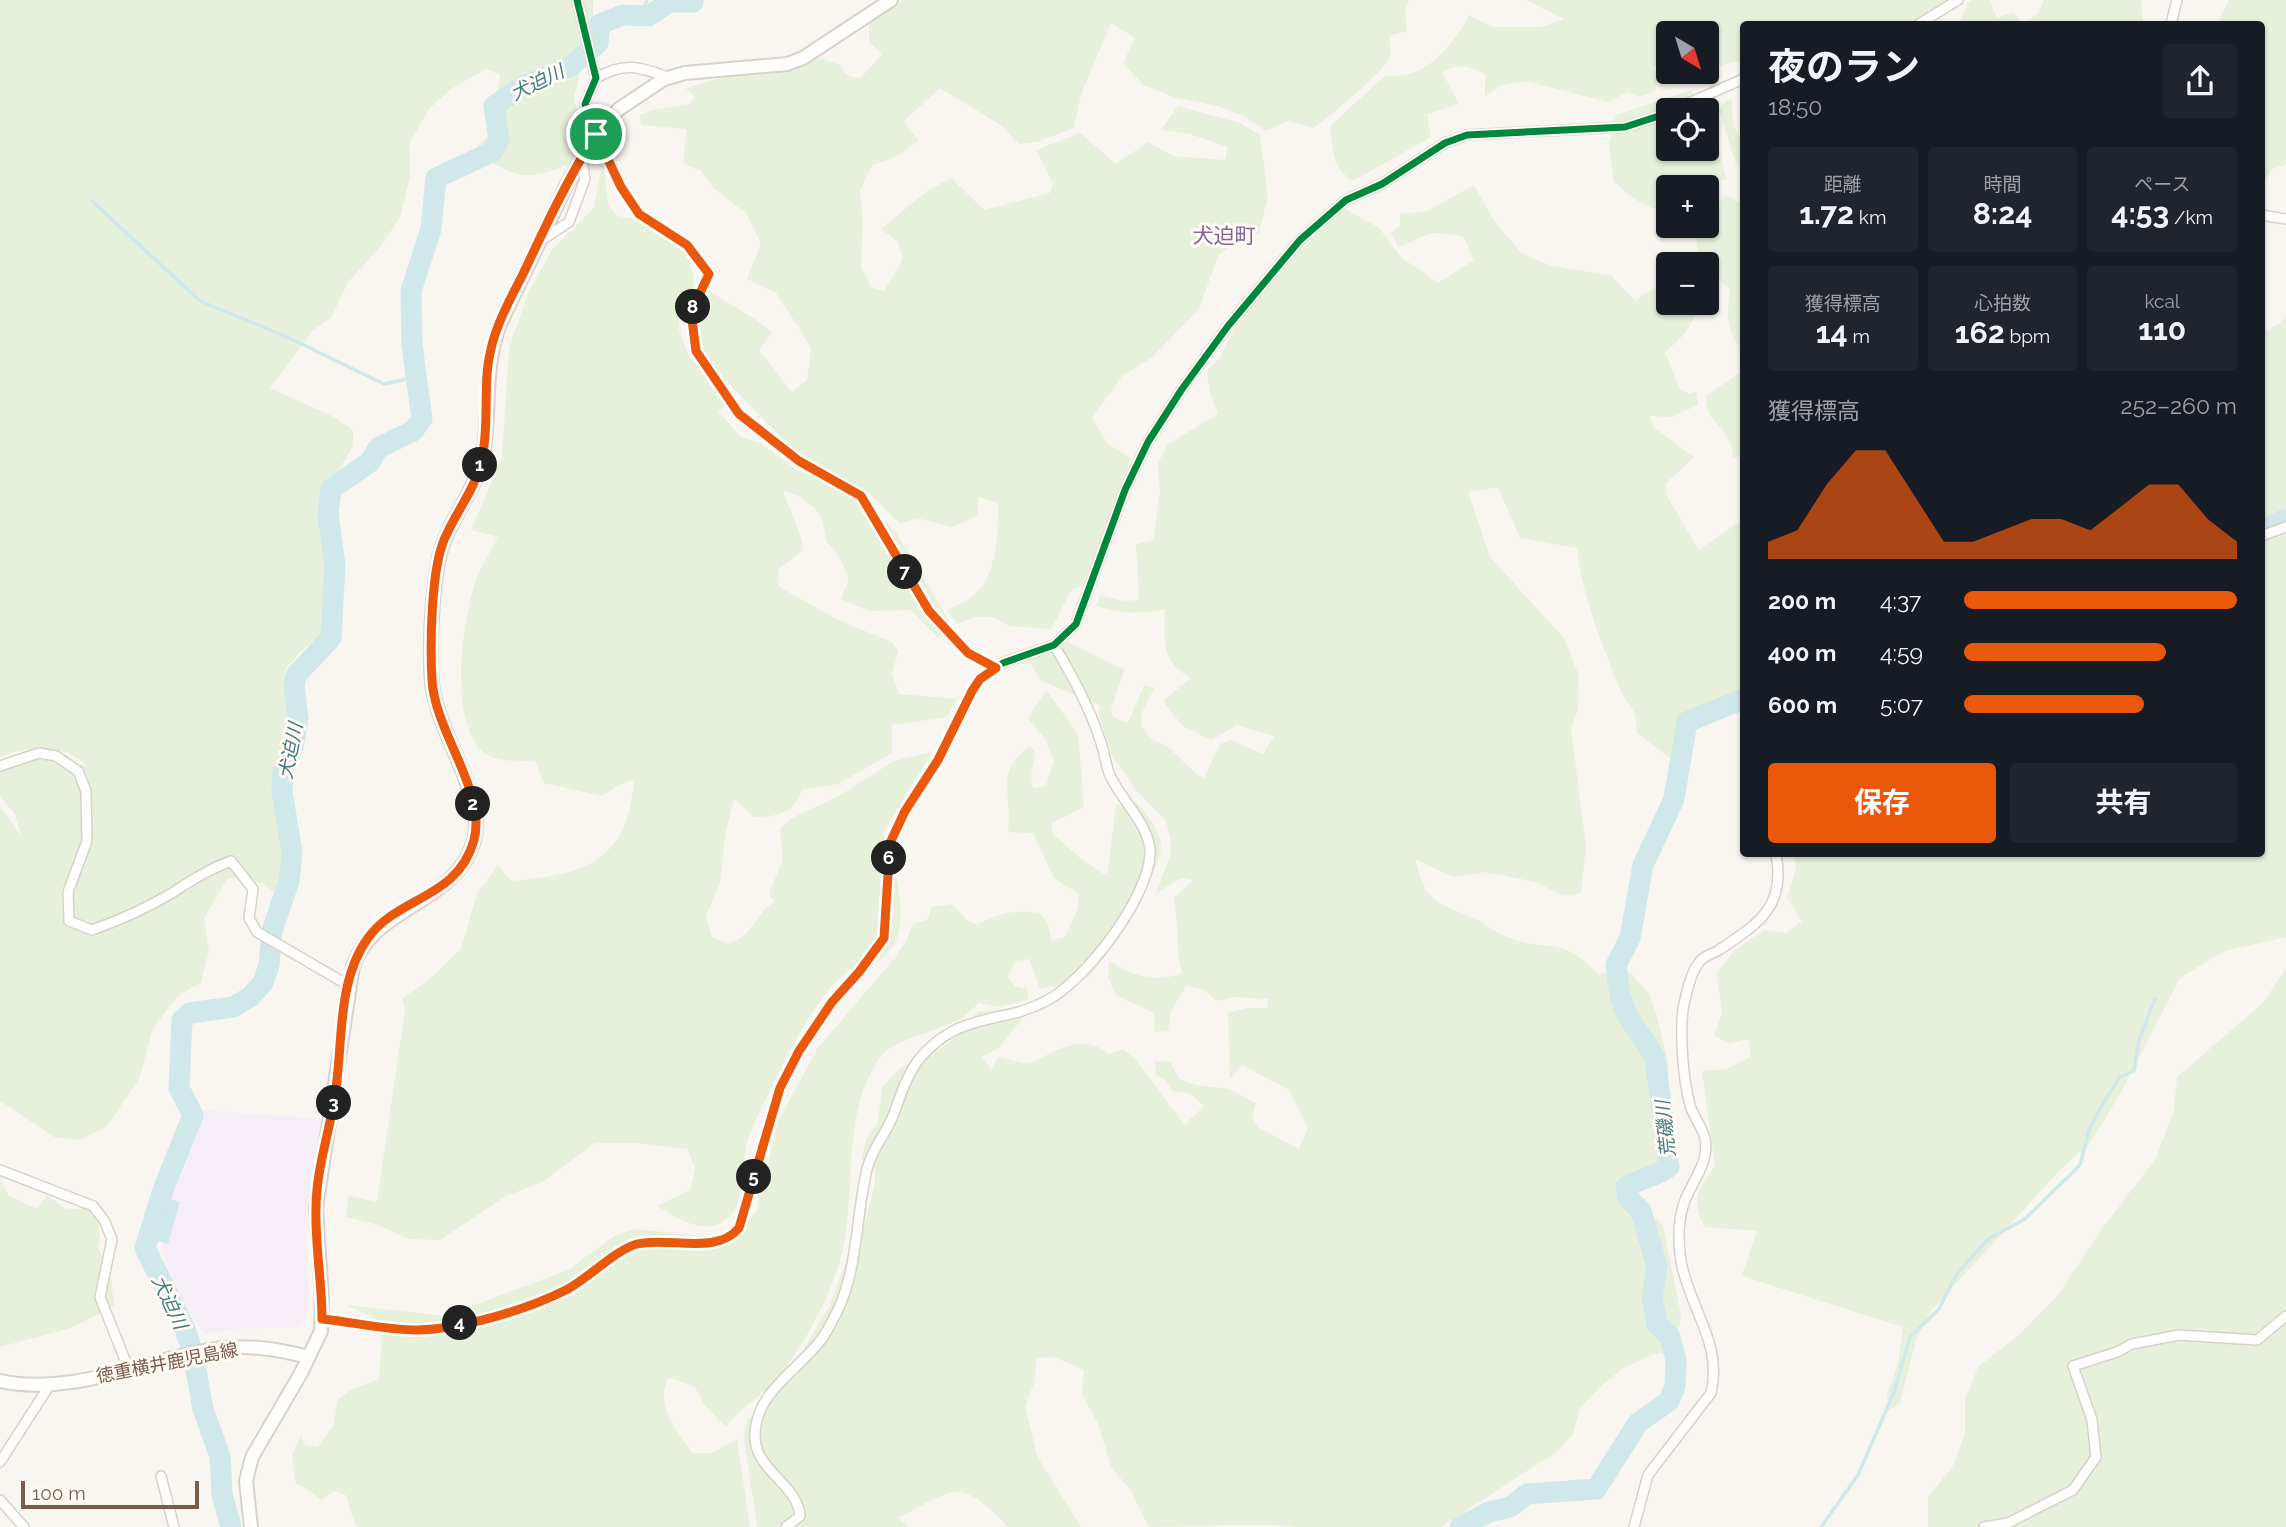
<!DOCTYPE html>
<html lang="ja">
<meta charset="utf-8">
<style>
:root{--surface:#171b24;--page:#20242c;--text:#f1f3f6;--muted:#9ea1a6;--accent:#ea580c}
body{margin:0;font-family:Raleway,"Noto Sans JP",sans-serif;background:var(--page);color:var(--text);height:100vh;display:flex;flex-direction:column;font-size:26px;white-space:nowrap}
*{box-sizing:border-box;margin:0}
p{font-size:23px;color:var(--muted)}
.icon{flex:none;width:38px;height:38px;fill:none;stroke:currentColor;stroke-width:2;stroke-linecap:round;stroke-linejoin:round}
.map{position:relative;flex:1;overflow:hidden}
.details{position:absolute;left:1740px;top:21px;width:525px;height:836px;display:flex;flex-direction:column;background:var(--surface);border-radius:7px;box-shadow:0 2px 5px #0004}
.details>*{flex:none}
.needle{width:46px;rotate:142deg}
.fabs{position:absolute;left:1656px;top:21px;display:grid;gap:14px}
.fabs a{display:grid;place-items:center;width:63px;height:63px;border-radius:7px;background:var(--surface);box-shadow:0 2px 5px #0004;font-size:35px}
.scale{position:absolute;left:21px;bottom:18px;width:178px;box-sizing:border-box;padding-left:7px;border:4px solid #7a5c4d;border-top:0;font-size:19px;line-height:24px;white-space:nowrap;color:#7a5c4d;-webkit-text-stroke:5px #fffaf3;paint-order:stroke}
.pin{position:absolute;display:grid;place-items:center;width:60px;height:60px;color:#fff;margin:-30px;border:4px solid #fff;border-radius:50%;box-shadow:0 2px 7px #0007}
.km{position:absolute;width:35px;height:35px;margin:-18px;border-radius:50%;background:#222;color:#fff;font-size:19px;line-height:35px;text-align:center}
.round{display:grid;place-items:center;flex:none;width:74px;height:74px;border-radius:7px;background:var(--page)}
.head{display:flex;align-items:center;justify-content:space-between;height:119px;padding:0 28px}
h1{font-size:38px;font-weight:700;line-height:52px}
.stats{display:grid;grid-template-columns:repeat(3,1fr);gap:10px;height:119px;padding:7px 28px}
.stats div{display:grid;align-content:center;border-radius:7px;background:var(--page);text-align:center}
.stats b{font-size:30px;font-weight:700}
.stats small{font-size:19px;font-weight:400}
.stats p{font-size:19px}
.chart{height:196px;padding:14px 28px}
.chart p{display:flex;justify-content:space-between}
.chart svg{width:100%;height:126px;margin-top:7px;fill:var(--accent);opacity:.7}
.primary-button{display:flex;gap:14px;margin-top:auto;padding:14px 28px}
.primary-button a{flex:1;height:80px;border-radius:7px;background:var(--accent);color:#fff;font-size:28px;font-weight:700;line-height:80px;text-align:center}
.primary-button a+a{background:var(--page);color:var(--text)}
ul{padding:0 28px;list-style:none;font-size:23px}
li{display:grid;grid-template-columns:112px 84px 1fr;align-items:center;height:52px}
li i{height:18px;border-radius:9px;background:var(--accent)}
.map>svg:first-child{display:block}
</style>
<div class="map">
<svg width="2286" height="1527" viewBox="0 0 2286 1527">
<rect width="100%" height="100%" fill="#f9f5f0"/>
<path fill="#f6eef6" d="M203 1110 324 1119 305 1224 308 1307 305 1320 299 1327 233 1329 204 1334 181 1300 166 1263 160 1240 171 1175 182 1177Z"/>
<path fill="#e7f0db" d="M0 0H593V20L574 97 581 135 570 164C521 183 518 176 472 153L493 130 500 74 486 69 451 89 429 109 409 144 410 176 400 217 381 246 348 282 331 318 312 331 270 388 334 417 353 430V446L341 466 327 573 326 618 321 635 300 652 285 670C287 687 291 706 289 724 286 740 276 755 276 771 277 814 291 853 277 895L263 883 228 878 204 918 209 951 201 982 177 997 153 1028 139 1079 107 1126 80 1140 54 1137 0 1101V806L21 836 15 814 0 796V769C26 752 59 762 87 766 65 743 28 745 0 757Z
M904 0H1409L1405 10 1407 31 1389 36C1390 43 1392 51 1390 57 1383 73 1329 117 1313 128L1288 121 1266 131 1246 117 1217 106 1174 97 1144 85 1123 63 1135 38 1111 23 1081 94 1074 128 1037 142 1019 144 1002 126 940 88 903 122 919 141 891 159 872 165 860 190 863 221 861 267 871 287 884 291 903 259 897 241 881 229 926 192 951 178 984 210 1050 193 1053 183 1036 150 1080 133 1116 164 1148 142 1173 156 1225 160 1228 147 1190 134 1161 130 1178 106 1240 123 1260 135 1268 196 1259 233 1238 240 1218 256 1199 309 1151 358 1122 376 1092 418 1107 443 1131 459 1085 585 1072 589 1051 629 1009 626 992 617H975L957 624 947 610C955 606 965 602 972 597 998 576 998 533 998 503L979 497 977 516 952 527 917 518 900 524 870 494 793 450 707 361 694 326 699 301 709 290C729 306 754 315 772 333L759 350 792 392 807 380 811 349 799 328 776 293 747 279 761 244 747 214 714 189 701 171 683 163 687 129 641 125 640 115 656 109 689 105 695 97 686 89C728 70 777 75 820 58L840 65 846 75 860 79 882 54 869 42V24Z
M1527 0H1951L1921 19 1906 24H1743V60L1709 68 1706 33H1668V68L1653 67 1658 78 1655 91 1639 97 1627 92 1608 102 1525 81 1502 85 1485 96V74C1470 66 1457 63 1442 72L1459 104 1427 114 1431 137 1353 181C1331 166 1333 150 1330 126L1385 76C1425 81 1453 46 1469 15L1492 27H1541L1564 19Z
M1972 0H1990L1997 18 2013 12 2023 24 2039 13 2044 0H2141L2143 24H1959L1968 3Z
M2229 0H2286V164L2272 169 2261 187V24H2217Z
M1691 90 1701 110H1668V149H1706V118L1720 151 1726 179 1707 183 1700 187H1668V212C1645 209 1631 196 1614 182L1609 145 1616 115Z
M1726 100 1732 101 1733 126 1743 142V172L1735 161 1719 111Z
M603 159 608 205 618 216 659 224 684 248 693 274 694 292 680 311 679 331 688 354 731 402 718 411 741 437 760 443 797 470 827 482 886 522 897 534 957 634 937 637 911 610 870 611 841 599 849 578 838 554 826 541 823 522 815 508 797 495 783 491C790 513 800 527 803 550L779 569 778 586 838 620 892 642 898 651 892 674 899 694 956 699 947 717 892 725V753L838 784 802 790C794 813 777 817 754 817L734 799 725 836 720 882 706 916 712 937 729 944C756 933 752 917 774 902L769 893 783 860 780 829 792 818 839 796 894 761 932 752 883 833C894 869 917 929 883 958 873 967 854 964 844 974 815 1001 794 1041 777 1076 767 1097 756 1118 748 1139 740 1164 749 1207 721 1223 700 1234 674 1216 657 1206L690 1190 695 1169 688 1149 638 1143H595L542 1182 506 1196 440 1240 409 1239 378 1225 346 1217 348 1196 377 1202 405 1009 402 999 433 976 461 949 477 894 498 865 511 881C583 875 628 863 634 780L618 785 602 796 544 783 535 761C517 760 492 764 479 748 450 711 462 628 474 586 479 569 490 553 498 537L471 530 502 457 509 348 529 291 552 250 594 208Z
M1474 185 1493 219 1522 254 1552 266 1612 276 1635 301 1668 278V303H1699C1694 324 1683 338 1665 352L1680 389 1689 394 1696 392 1698 405 1671 417 1650 416 1654 428 1694 457 1665 484 1667 496 1699 550 1736 524 1743 522V694H1737L1723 705 1694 714 1691 738 1676 763 1637 733C1636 703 1630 711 1620 689 1602 645 1582 595 1577 548L1520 538 1498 487 1468 492 1490 557 1564 638 1579 676 1578 709 1571 729 1586 846 1581 893 1564 896 1536 882 1484 872 1453 877 1415 859C1427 909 1440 901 1479 921 1488 926 1497 933 1507 937 1548 954 1560 933 1598 974L1629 972 1648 992 1657 1016 1668 1064V1089L1676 1129 1670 1160 1641 1171 1634 1182 1645 1208 1663 1226 1681 1315 1676 1349 1649 1356 1622 1369 1602 1385 1580 1408 1573 1434 1559 1450 1441 1527H1293C1284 1522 1170 1527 1149 1527L1131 1491 1111 1466 1099 1426 1082 1394 1084 1370 1054 1357 1037 1358 1034 1383 1025 1406 1037 1456 1081 1527H1008C959 1476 956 1488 898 1518L908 1527H757L744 1438 747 1421 796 1362 830 1305 844 1267 862 1235 875 1183V1167L862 1160 866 1139 878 1123 882 1087 900 1068 937 1051 963 1031 977 1012 1015 1008 1028 1012 998 1048 982 1057 992 1070 998 1057 1028 1064C1056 1052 1081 1031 1109 1054L1123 1049 1137 1061 1184 1125 1204 1106 1190 1094 1172 1091 1166 1081 1156 1074 1155 1061 1170 1062 1179 1079 1196 1085 1229 1089 1256 1103 1252 1117 1258 1127 1299 1149 1308 1128 1289 1090 1242 1065 1230 1079 1228 1013 1246 1008H1267L1268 999 1234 997 1217 1001 1202 989 1186 986 1171 1011 1168 1030 1155 1032 1154 1013 1116 995 1108 978 1109 960C1130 976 1157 984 1182 973 1175 947 1179 925 1174 898L1193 880 1181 878 1156 893 1170 856 1171 841 1166 821 1136 790 1112 755 1098 712 1101 706 1040 680 1031 664H1021L1019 651 1068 642 1124 670 1111 710 1113 717 1128 723 1144 685 1155 688C1145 705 1132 722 1151 738 1157 742 1165 744 1170 749 1183 760 1189 770 1204 778L1220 744 1231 740 1263 754 1274 736 1237 725 1211 740 1183 726 1163 701 1191 678C1160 661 1164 640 1165 609 1139 615 1122 613 1096 606L1100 596 1124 601 1139 600 1136 544 1153 540 1160 493 1158 463 1168 444 1218 414 1210 393 1207 371 1219 359 1240 319 1292 255 1322 213 1334 203 1378 227 1402 258 1438 283 1474 260 1464 237C1427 228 1430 235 1398 247L1391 233 1400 225V214L1427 211Z
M1726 195 1743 204V350C1725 332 1727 313 1730 290 1711 269 1692 260 1697 230L1706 226V219Z
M2286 314V522L2261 530V334L2282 322Z
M1743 371V454L1733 459C1732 422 1702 426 1707 395Z
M2286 535V937L2224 951 2180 978 2120 1094 2090 1143 2061 1169 1930 1312 1916 1340 1900 1403 1888 1411 1887 1395 1898 1363 1903 1327 1742 1276 1757 1231 1704 1227C1691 1197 1697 1192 1715 1166L1702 1071 1726 1069 1751 1057 1748 1039 1728 1043 1714 1036 1722 1014 1717 973 1735 950 1764 930 1786 933 1802 921 1787 898 1796 869 1794 854H2261V542Z
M1046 690 1078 734 1084 807 1052 823V833L1081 859 1107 876 1116 805 1136 801C1146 814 1161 830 1161 848 1160 870 1104 965 1087 978 1077 985 1052 986 1040 989L1029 959 1016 961 1007 976 1015 986 1027 989 1029 999 999 1007 979 1003C972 1009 966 1016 958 1020 940 1030 893 1040 881 1056 840 1112 858 1188 842 1253 830 1299 796 1364 760 1395 745 1408 739 1410 726 1427L704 1404 695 1387 669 1377C653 1405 677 1429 692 1453H712L737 1439 750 1527H356L346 1495 334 1491 321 1500 308 1489 296 1484 292 1455 301 1436 304 1444 318 1447 334 1424 337 1401 350 1390 379 1379 382 1333 372 1317 346 1305 445 1316 568 1270 614 1236 634 1229 713 1237 727 1234 747 1223 757 1210 778 1122 817 1049 887 967 906 942 912 925 928 919 932 907 952 904 967 920 977 925C998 914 1014 909 1039 913L1047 923 1052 940 1065 937 1078 908 1079 894 1054 878 1033 833 1008 832C1013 793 993 773 1030 746L1035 752 1031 776 1033 788 1046 786 1054 761 1045 739 1028 718Z
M2286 968V1527H1928V1497L1953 1466 1965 1434V1400L1978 1367 2020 1334 2058 1295 2101 1230 2156 1158 2174 1110 2177 1077 2263 1003Z
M0 1179 9 1196 37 1209 47 1195 67 1210 86 1208 99 1222 100 1246 97 1245 111 1278 114 1306 71 1328 0 1347Z"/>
<path fill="#d0e8ea" d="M167 1198 180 1202 168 1244 155 1240Z"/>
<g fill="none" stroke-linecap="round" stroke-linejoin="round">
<path stroke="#d0e8ea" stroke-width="3.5" d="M693 2 700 0
M641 16 647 0
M92 201 200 301 287 337 384 384 417 377
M1821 1527 1858 1475 1894 1392 1910 1337 1939 1309 1956 1275 1988 1239 2025 1219 2080 1165 2090 1127 2104 1102 2120 1077 2134 1071 2139 1040 2155 999"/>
<path stroke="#d0e8ea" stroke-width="21" d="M2261 530 2286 519
M231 1527 222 1494 220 1456 203 1409 193 1353 185 1329 145 1248 163 1190 193 1115 179 1088 182 1020 190 1013 233 1007 250 997 263 983 269 965 272 931 289 881 292 852 282 792 283 771 293 747 298 719 294 684 297 674 331 638 335 565 328 514 331 489 370 462 378 448 413 431 422 419 412 345 411 291 431 229 436 178 492 152 499 140 494 106 521 87 571 66 598 43 600 24 623 15 649 16 669 2H693
M1460 1527 1489 1512 1510 1507 1527 1494 1596 1489 1638 1423 1669 1401 1675 1386 1676 1360 1670 1337 1657 1324 1652 1297 1657 1267 1641 1211 1628 1198 1626 1187C1641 1178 1655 1177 1669 1167L1655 1057 1627 1015 1620 996 1616 965 1630 938 1643 865 1674 799 1687 722 1743 699"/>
<defs>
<path id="minor" d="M577 0 596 78 585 104 621 187 639 214 687 245 709 274 691 312 696 350 739 414 799 461 861 496 929 611 968 653 996 668
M1919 24 1958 0
M2171 24 2177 0
M596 78C625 61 640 67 670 78
M1673 110 1743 79
M2261 215 2286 219
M540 241 569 222 585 179 582 158
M2261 536 2286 527
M0 766 39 753 56 756 78 771 86 791 87 841 68 892 69 921 92 930C120 920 147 908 172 893 192 880 209 869 231 861L253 889 249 918 257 932 348 985
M0 1170 93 1206 104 1220 112 1239 100 1297 129 1370
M322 1319C353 1322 386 1330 417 1330 462 1329 526 1310 565 1290 586 1280 617 1249 637 1244 668 1235 716 1256 739 1228L780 1088 799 1050 832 1002 860 972 884 938 890 843 906 811 938 760 972 691 980 679 1003 663 1054 645 1076 624 1125 490 1148 442 1182 389 1228 326 1300 240 1346 200 1382 184 1445 143 1467 135 1625 127 1668 113
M0 1462 51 1383
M161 1476 174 1527
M0 1500 24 1527
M786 1527 800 1516C798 1484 753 1470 755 1434 756 1392 798 1370 821 1340 828 1331 832 1321 837 1312 858 1269 856 1215 867 1169 872 1149 885 1135 893 1116 900 1097 907 1074 920 1058 961 1010 1002 1025 1046 1001 1085 981 1148 899 1150 854 1151 825 1120 800 1109 773 1105 762 1104 749 1099 737 1088 704 1072 675 1054 645
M1634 1527 1648 1475 1711 1393C1723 1343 1689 1308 1681 1261 1678 1242 1678 1221 1684 1203 1691 1183 1710 1162 1705 1139 1703 1127 1693 1117 1690 1105 1683 1080 1679 1029 1684 1004 1687 991 1691 971 1701 960 1705 956 1714 953 1719 950 1759 923 1786 907 1776 854
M1984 1527 2008 1523 2073 1490 2096 1457 2092 1420 2073 1366 2117 1352 2132 1344 2179 1335 2257 1340 2286 1316"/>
<path id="secondary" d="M0 1381C77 1397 149 1357 223 1348 253 1345 280 1350 309 1357
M251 1527 246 1481 252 1457 301 1373 321 1331 322 1300 316 1208 353 966C375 905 457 904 474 840 486 795 437 733 432 683 429 650 432 571 444 541 456 511 477 487 483 454 491 408 483 369 500 324L567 184 596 134 619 109 664 79 685 73 787 64 803 58 891 0"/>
</defs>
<use href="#minor" stroke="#d7d1cb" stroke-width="12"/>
<use href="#secondary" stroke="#d9d2cb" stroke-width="16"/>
<use href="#minor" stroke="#fefefd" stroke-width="9"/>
<use href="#secondary" stroke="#fefefd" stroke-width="12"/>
<defs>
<path id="cycleway" d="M577 0 596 78 585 104 621 187 639 214 687 245 709 274 691 312 696 350 739 414 799 461 861 496 929 611 968 653 996 668
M322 1319C353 1322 386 1330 417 1330 462 1329 526 1310 565 1290 586 1280 617 1249 637 1244 668 1235 716 1256 739 1228L780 1088 799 1050 832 1002 860 972 884 938 890 843 906 811 938 760 972 691 980 679 1003 663 1054 645 1076 624 1125 490 1148 442 1182 389 1228 326 1300 240 1346 200 1382 184 1445 143 1467 135 1625 127 1668 113"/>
</defs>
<use href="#cycleway" stroke="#fffaf3" stroke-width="11"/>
<use href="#cycleway" stroke="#00873e" stroke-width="7"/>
</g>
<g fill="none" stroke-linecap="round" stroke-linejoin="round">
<defs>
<path id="route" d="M596 134 621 187 639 214 687 245 709 274 691 312 696 351 739 414 799 461 861 496 929 611 968 653 996 668 980 679 972 691 938 760 905 811 890 843 884 938 859 972 832 1002 799 1051 780 1088 739 1228C716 1256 668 1236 637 1244 617 1249 586 1280 566 1290 526 1310 462 1329 417 1330 386 1330 353 1322 322 1319 322 1282 315 1246 316 1209 316 1172 328 1137 334 1101 344 1049 335 983 368 938 398 896 458 899 474 840 487 791 435 733 432 680 430 645 431 571 444 540 456 511 476 489 482 458 490 422 482 385 491 349 497 322 512 296 524 272 546 225 568 178 596 134Z"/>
</defs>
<use href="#route" stroke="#fff" stroke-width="14"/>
<use href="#route" stroke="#ea580c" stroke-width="9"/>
</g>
<g text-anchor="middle" stroke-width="6" stroke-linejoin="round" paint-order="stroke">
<g font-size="18" fill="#7a5c4d" stroke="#fffaf3">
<text transform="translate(167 1363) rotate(-11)" y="6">徳重横井鹿児島線</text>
</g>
<g font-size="19" font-style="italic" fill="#437c86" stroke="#fffaf3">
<text transform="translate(537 82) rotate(-26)" y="7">犬迫川</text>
<text transform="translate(290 751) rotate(-79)" y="7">犬迫川</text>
<text transform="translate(1665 1129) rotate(-96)" y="7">荒磯川</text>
<text transform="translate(170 1302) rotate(65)" y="7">犬迫川</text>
</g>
<g font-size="21" fill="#846695" stroke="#fffaf3">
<text x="1224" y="243">犬迫町</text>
</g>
</g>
</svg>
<div class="fabs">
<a><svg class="needle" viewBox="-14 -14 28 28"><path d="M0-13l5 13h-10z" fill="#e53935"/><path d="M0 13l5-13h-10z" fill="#9ea1a6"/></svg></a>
<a><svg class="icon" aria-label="locate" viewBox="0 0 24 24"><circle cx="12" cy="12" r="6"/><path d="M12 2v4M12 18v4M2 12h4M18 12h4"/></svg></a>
<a>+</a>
<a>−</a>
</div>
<div class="scale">100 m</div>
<div class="pin" style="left:596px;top:134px;background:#1e9e55"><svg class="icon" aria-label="arrive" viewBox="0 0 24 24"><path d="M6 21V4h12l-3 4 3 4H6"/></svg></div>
<b class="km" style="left:480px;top:465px">1</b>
<b class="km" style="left:473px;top:804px">2</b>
<b class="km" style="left:334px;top:1103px">3</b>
<b class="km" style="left:460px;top:1323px">4</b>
<b class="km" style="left:754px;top:1177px">5</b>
<b class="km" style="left:889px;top:858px">6</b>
<b class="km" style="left:905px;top:572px">7</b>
<b class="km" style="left:693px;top:307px">8</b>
<section class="details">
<div class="head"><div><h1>夜のラン</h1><p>18:50</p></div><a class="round"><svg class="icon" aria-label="share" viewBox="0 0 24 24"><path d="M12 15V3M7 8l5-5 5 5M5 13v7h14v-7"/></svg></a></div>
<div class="stats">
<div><p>距離</p><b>1.72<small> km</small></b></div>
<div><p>時間</p><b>8:24</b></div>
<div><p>ペース</p><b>4:53<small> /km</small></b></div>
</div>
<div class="stats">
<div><p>獲得標高</p><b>14<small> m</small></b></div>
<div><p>心拍数</p><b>162<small> bpm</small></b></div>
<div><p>kcal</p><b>110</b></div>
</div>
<div class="chart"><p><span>獲得標高</span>252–260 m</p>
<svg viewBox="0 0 160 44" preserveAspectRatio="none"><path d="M0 44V38L10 34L20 18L30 6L40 6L50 22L60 38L70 38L80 34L90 30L100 30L110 34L120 26L130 18L140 18L150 30L160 38V44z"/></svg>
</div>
<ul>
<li><b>200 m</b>4:37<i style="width:100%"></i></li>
<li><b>400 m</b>4:59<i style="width:74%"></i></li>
<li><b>600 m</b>5:07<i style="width:66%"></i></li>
</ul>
<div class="primary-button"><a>保存</a><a>共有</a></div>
</section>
</div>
